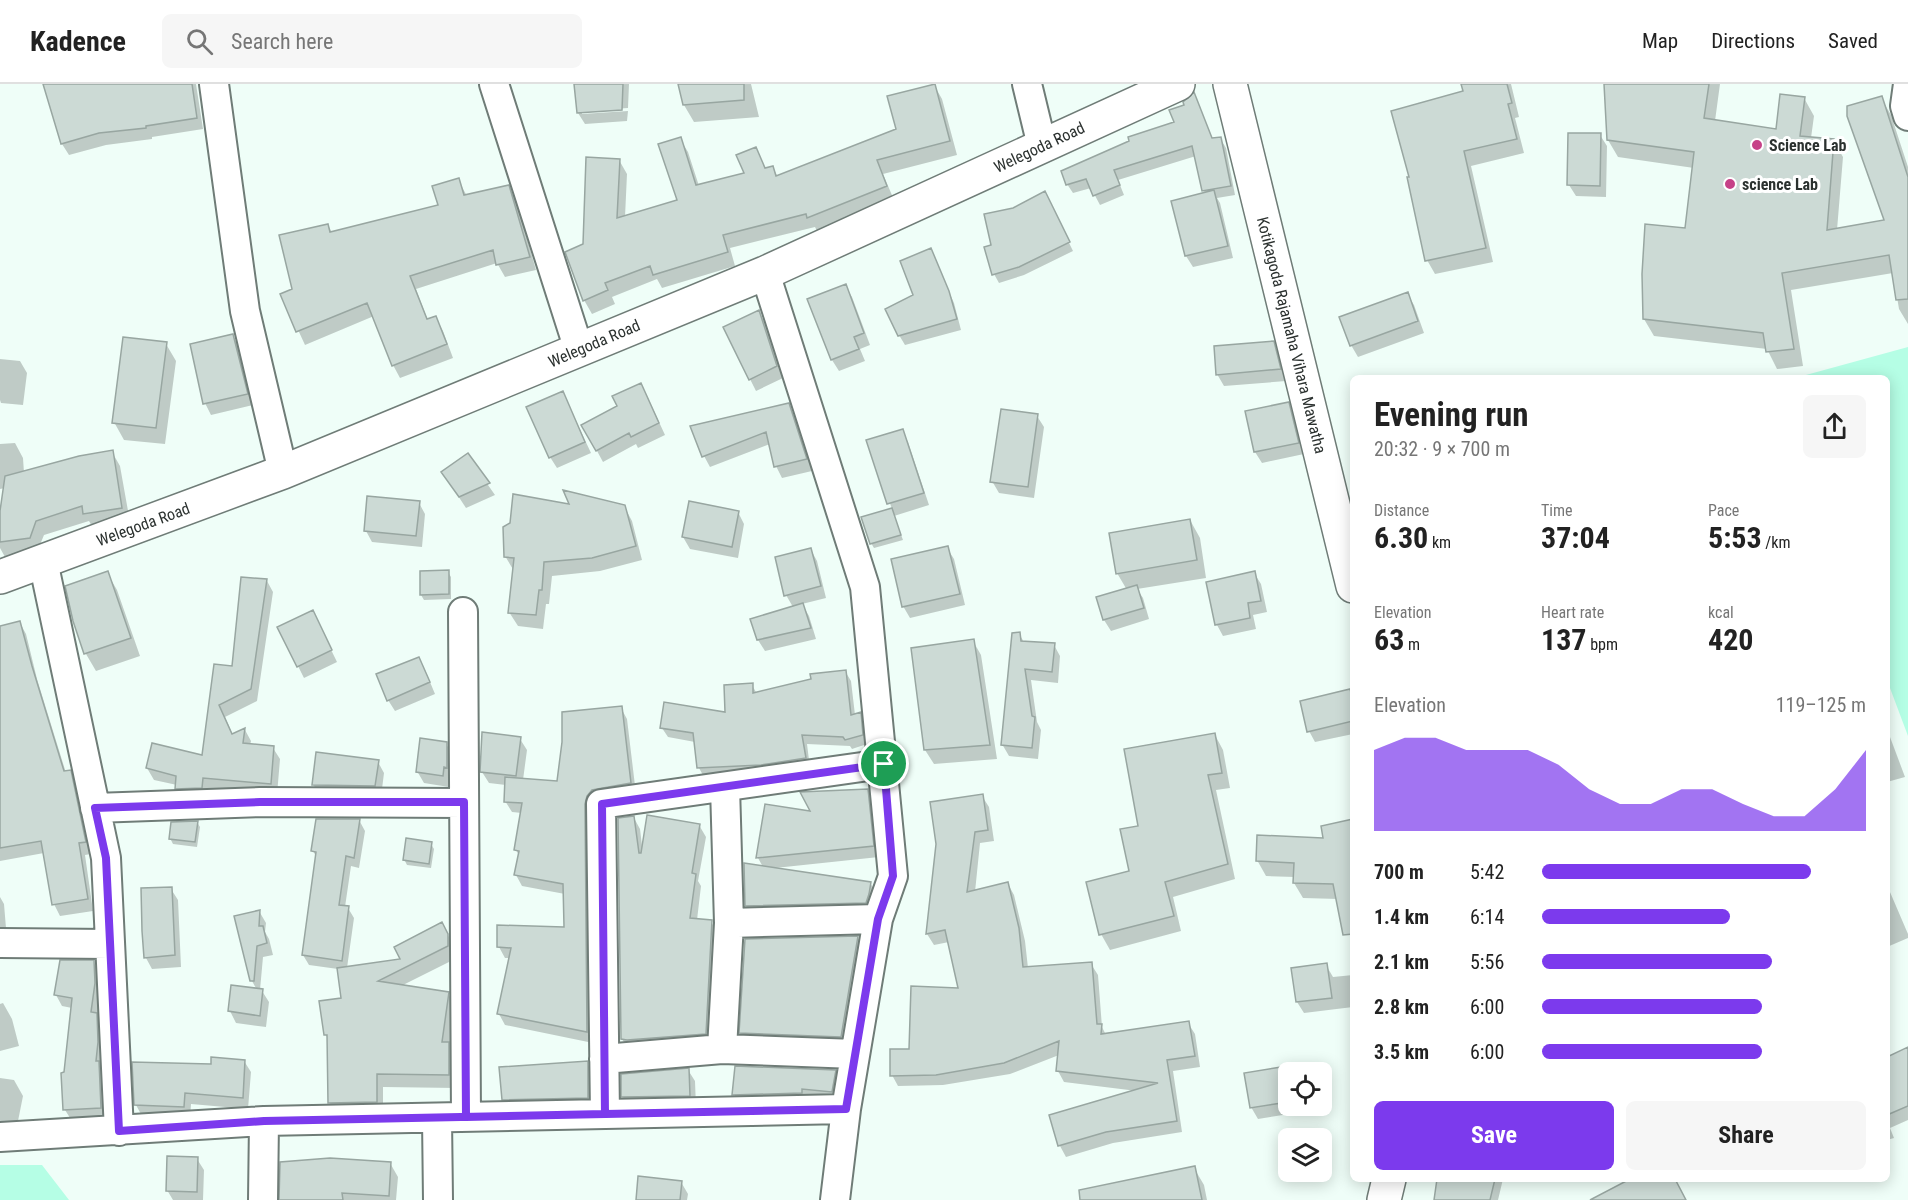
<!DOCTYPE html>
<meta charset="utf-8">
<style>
:root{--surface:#fff;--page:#f6f6f6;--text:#222;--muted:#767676;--line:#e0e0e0;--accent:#7c3aed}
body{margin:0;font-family:"Roboto Condensed",sans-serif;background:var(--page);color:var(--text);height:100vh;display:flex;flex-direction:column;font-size:22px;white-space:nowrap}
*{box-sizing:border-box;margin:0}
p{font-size:20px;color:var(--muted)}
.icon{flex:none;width:33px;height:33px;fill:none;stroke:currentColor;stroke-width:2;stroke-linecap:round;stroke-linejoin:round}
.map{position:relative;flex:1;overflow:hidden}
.details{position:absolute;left:1350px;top:291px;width:540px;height:807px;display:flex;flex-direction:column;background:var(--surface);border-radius:9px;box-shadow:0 3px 15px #0003}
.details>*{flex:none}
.buttons{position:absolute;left:1278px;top:978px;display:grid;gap:12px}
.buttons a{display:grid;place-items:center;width:54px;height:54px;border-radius:9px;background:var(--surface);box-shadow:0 3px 15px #0003;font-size:30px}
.pin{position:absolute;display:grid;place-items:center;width:51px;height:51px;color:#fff;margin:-26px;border:3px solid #fff;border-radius:50%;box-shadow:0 2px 6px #0007}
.round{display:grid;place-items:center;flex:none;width:63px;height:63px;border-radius:9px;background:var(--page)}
.overview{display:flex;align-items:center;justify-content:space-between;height:102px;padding:0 24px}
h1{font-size:33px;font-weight:700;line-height:45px}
.stats{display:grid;grid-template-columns:repeat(3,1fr);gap:9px;height:102px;padding:6px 24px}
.stats div{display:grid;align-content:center}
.stats b{font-size:30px;font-weight:700}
.stats small{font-size:16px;font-weight:400}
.stats p{font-size:16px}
.chart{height:168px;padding:12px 24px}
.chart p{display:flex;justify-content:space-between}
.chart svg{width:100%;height:108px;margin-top:6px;fill:var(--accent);opacity:.7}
.action{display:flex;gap:12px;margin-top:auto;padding:12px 24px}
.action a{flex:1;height:69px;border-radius:9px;background:var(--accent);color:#fff;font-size:24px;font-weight:700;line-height:69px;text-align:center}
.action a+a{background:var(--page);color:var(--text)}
ul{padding:0 24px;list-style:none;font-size:20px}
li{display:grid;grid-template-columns:96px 72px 1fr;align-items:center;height:45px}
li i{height:15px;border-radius:8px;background:var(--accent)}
header{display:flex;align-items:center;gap:36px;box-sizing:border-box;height:84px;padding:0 30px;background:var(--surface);border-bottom:2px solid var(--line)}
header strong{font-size:28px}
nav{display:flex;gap:33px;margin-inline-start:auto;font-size:21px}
.search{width:420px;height:54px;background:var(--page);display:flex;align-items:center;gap:15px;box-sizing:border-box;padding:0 21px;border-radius:9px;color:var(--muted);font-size:22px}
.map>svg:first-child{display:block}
</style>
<header>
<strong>Kadence</strong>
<div class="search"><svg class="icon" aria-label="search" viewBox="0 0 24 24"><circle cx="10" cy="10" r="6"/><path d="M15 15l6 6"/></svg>Search here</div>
<nav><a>Map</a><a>Directions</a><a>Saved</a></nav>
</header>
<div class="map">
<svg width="1908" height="1116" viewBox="0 0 1908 1116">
<rect width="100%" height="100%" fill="#effef8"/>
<path fill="#b5fee5" d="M1908 263V652L1887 596V294H1795Z
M0 1081H42L69 1116H0Z"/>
<path fill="#0003" d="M59 0H196L203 45 152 53V55L106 61 69 71 62 60 46 4Z
M576 0H629L628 24 582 27V30L628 27 627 37 585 40 578 29Z
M679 0H751L759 33 694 38 684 21Z
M1463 0H1511L1519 33 1515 34 1524 69 1471 82 1493 178 1435 190 1427 176 1465 8Z
M1606 0H1720L1715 37 1777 47 1804 14 1814 32 1811 54 1833 56 1843 73 1837 146 1886 137 1881 14 1891 31 1908 83V240L1899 225 1893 189 1791 206 1803 282 1777 285 1767 265 1654 252 1644 235 1687 145 1694 84 1618 73 1608 56Z
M934 1 942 15 957 71 883 90 894 116 817 147 815 143 730 164 735 182 662 204 657 195 612 213 615 220 592 230 584 216 585 161 619 76 627 90 625 133 678 117 680 55 688 68 699 102 746 90 755 65 766 85 773 84 778 93 897 46Z
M1194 10 1213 56 1220 54 1226 64 1235 111 1217 114 1220 119 1233 174 1193 183 1186 172 1205 110 1196 72 1118 96 1124 111 1100 121 1091 104 1073 109 1067 100 1175 39Z
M1600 51 1607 62 1606 113 1576 112 1569 101Z
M458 96 467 112 508 103 516 116 536 186 505 193 497 179 416 205 428 237 436 234 443 247 453 274 400 294 393 281 374 232 305 261 282 211 294 206 328 141 332 149 440 122Z
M1049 118 1073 167 1024 191 999 199 994 190 993 162Z
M930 166 954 219 961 246 905 261 899 251 915 212Z
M845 202 852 213 870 261 860 265 865 277 839 287 832 276 809 215Z
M1407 210 1414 221 1424 249 1358 273 1351 261Z
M759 228 765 239 783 294 756 307 750 295Z
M233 252 239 263 253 321 211 331 205 319Z
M1273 259 1280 271 1286 297 1224 302 1217 290Z
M166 260 176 277 165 360 124 356 114 338Z
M0 275 20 277 27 289 23 321 1 319 0 316Z
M1575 292 1576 294H1559Z
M563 309 591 369 557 384 550 373Z
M647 312 665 351 638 364 636 360 603 378 583 341 619 323Z
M1288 320 1295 332 1304 370 1262 379 1255 368 1247 329Z
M788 321 795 333 812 387 782 394 776 382 770 360 710 383 704 372Z
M1037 332 1044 343 1034 414 999 409 992 397Z
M902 347 908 358 929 421 894 432 903 456 874 464 871 459 892 425 868 357Z
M15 359 23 374 24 389 112 368 120 382 130 438 93 444 89 437 44 451 37 468 5 473 0 464V437L5 404 0 405V360Z
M467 371 495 411 466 424 443 389Z
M419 419 425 430 422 463 372 458 366 447Z
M572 422H624L632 437 642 476 600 487 552 492 549 520H546L543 545 518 542 509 528 514 487 505 472Z
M738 428 744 440 738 474 690 465 683 453Z
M1190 436 1200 454 1206 494 1137 505 1143 514 1149 535 1111 547 1104 536 1098 514 1127 506 1117 489Z
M947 464 954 475 965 521 910 534 903 522Z
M811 466 817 477 826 514 802 520 809 532 816 555 765 567 758 556 793 523 786 511Z
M448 488 451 493V515L424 516 421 511Z
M107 489 117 506 140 572 96 587 86 570 74 536Z
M1254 489 1261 500 1267 528 1253 531 1256 545 1223 552 1217 541 1208 499Z
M267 497 273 508 257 617 225 633 233 651 245 646 251 657 250 662 273 664 280 675 277 711 209 705 208 715 183 716 176 704 177 701 154 696 147 684 203 672 216 582 233 584Z
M20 539 26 550 37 595 66 689 70 688 76 699 91 770 85 771 93 827 60 832 54 820 44 769 0 777V544Z
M318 539 337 578 304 594 298 582Z
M1019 550 1024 558 1054 561 1060 572 1058 599 1031 596 1037 638 1041 646 1038 675 1009 672 1002 660Z
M973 557 981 571 997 675 934 680 925 666Z
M425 586 435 610 395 627 388 616Z
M845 587 851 597 855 631 860 630 865 639 867 660 852 665 850 662 807 660 810 684 704 693 699 684 695 658 668 653 662 644 727 630 752 601 757 610Z
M1350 607 1353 612V650L1315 658 1309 647Z
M621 624 627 635 636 710 590 732 593 959 505 941 499 930 511 874H505L499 863 565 844V810L522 802 516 791 520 773 516 766 522 729 512 728 505 717 506 701 489 699 482 688 520 655 527 666 523 696 559 699Z
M1887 645 1905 693 1887 698Z
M1215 651 1223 666 1230 704 1216 706 1235 795 1173 813 1181 847 1110 866 1101 850 1131 788 1139 743Z
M446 660 453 671 449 703 424 699 417 687Z
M378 678 384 689 381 713 320 712 313 700Z
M867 706 874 717 879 773 775 784 870 799 876 808 871 828 752 831 746 822 763 783 758 774 767 722 813 729Z
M982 712 989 723 994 757 980 759 975 808 1008 800 1014 811 1025 857 1028 884 1091 880 1098 891 1102 943 1106 951 1188 939 1195 950 1200 983 1173 987 1182 1048 1113 1059 1066 1073 1060 1062 1051 1032 1137 1007 1064 998 1058 987 1059 971 1010 990 943 1001 898 1002 892 991 959 905 949 858 934 861 927 850Z
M634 734 640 745 642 762 699 741 706 753 698 797 701 802 697 836 711 838 718 849 712 961 629 966 622 955Z
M359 736 365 747 359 784 351 782 345 823 348 824 354 834 347 884 402 876 442 840 455 865V875L401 902 448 909 455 923 450 962 456 973V1004L383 1003V1031L337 1032 330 1019 329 957 326 951 343 915 338 885 309 881 303 871 317 774 313 767Z
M1353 737V826L1338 815 1303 814 1294 799 1295 793 1266 792 1257 776 1325 756Z
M197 738 200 743 197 763 173 760 170 754Z
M431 760 434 765 431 784 407 781 404 775Z
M1887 801 1908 850V854L1887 863Z
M171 805 178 816 181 883 152 885 146 874Z
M0 813 4 820 6 844H0Z
M259 827 266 839 265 848 269 855 273 871 263 873 260 906 262 907 269 918 266 943 236 939 230 927 257 906 252 897Z
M858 854 864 864 847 963 747 959 741 949Z
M93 878 100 889 101 912 98 933 103 942 107 1035 72 1037 65 1026 72 924 62 922 56 911Z
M1326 881 1333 893 1353 891V923L1304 929 1297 918Z
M3 919 12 935 19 962 0 967V920Z
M1908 965V1036L1890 1044 1894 1054 1887 1056V974Z
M244 977 251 988 248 1025 191 1020 190 1034 142 1032 136 1021 212 982Z
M587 979 593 990 594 1025 510 1027 503 1015Z
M1302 982 1306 988H1288V1022H1313L1314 1026 1258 1035 1251 1023 1246 990Z
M688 986 695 997 696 1023 629 1024 623 1013Z
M835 987 841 997 837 1018 740 1020 734 1010Z
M0 994 14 996 23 1012 17 1042 0 1039Z
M197 1075 204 1086 203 1116H173L167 1106Z
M390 1079 398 1093 396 1116H280Z
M1194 1084 1204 1101 1207 1116H1113Z
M1442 1095H1503L1498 1116H1435Z
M681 1098 688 1110 687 1116H637Z"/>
<path fill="#ccdad5" stroke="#98a6a1" stroke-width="1.5" d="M43 0H192L197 34 146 42V44L99 49 61 60Z
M574 0H623L622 26 577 29Z
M678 0H744V16L683 21Z
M935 0 950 57 877 76 887 102 807 134 806 130 723 151 728 168 653 191 650 182 605 199 608 206 583 217 565 168 583 160 586 73 620 75 617 134 677 116 658 60 681 53 696 101 744 89 736 71 756 63 765 84 773 82 776 92 896 45 887 12Z
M1461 0H1507L1512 19 1508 20 1517 55 1464 67 1486 164 1425 177 1407 93H1409L1391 27 1463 7Z
M1604 0H1709L1704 34 1776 45 1780 10 1805 13 1800 52 1834 55 1827 146 1884 136 1847 32V22L1882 12 1908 93V215L1896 216 1889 171 1782 189 1794 265 1766 268 1763 249 1643 235 1642 190 1645 140 1685 144 1694 68 1607 56Z
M1194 8 1212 54 1221 53 1231 102 1202 107 1192 62 1114 86 1120 101 1093 112 1086 95 1066 101 1061 87 1129 57 1128 53 1174 38 1169 26 1184 21 1183 18Z
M1568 49H1601L1600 102 1567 101Z
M459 94 464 111 509 101 530 173 496 181 493 166 410 192 427 235 436 232 447 260 392 282 367 219 296 248 280 210 292 205 279 151 328 140 330 148 438 121 432 102Z
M1214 106 1228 162 1185 172 1171 117Z
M1045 107 1070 158 1019 183 992 191 984 163 991 161 984 130 1013 124Z
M931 164 949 207 957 235 898 252 885 225 913 211 900 177Z
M846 200 864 249 854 253 859 265 831 276 807 215Z
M1408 208 1418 237 1350 262 1339 233Z
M759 226 777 282 749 296 723 243Z
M233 250 248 310 203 320 190 260Z
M123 253 167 258 156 344 112 339Z
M1274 257 1281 285 1216 291 1214 262Z
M641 299 659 339 631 353 629 349 596 367 581 341 617 322 612 312Z
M563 307 585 358 549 374 526 323Z
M1289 318 1299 359 1254 368 1245 327Z
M789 319 807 375 774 383 766 348 702 373 690 342Z
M1001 325 1038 330 1028 403 990 398Z
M903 345 924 409 887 420 866 356Z
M113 366 122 424 83 430 82 422 36 437 30 454 0 458V427L5 392 79 372Z
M468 369 490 399 459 413 441 388Z
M563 406 625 421 636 462 592 474 544 478 542 506H539L536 531 508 529 514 474 504 473 503 443 510 439 513 410 569 420Z
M367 412 420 417 416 452 364 447Z
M689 417 739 427 732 463 682 453Z
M892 424 901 451 870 460 861 433Z
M1190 435 1197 476 1116 490 1109 449Z
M948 462 960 510 902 523 891 475Z
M811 464 821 502 784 512 775 473Z
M449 486V510L420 511V487Z
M108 487 131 554 84 570 73 537 65 502Z
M1255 487 1261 517 1248 519 1250 534 1215 541 1206 498Z
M241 493 267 495 251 605 219 621 232 650 245 644 243 659 274 662 271 700 203 694 202 704 175 705 176 692 146 684 152 659 202 671 214 580 232 582Z
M1137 501 1144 524 1103 536 1096 513Z
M803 519 811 544 757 556 750 535Z
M313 526 332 566 297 583 277 543Z
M20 537 32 582 64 687 71 686 86 758 79 759 88 815 52 821 41 757 0 764V542Z
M1020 548 1021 557 1055 559 1052 588 1025 585 1032 632 1035 633 1032 664 1001 661 1012 549Z
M974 555 990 661 924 666 911 564Z
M419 573 430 598 387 617 376 590Z
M846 586 851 631 861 628 863 651 845 656 843 653 802 651 806 674 761 681 697 684 693 649 660 644 664 618 725 628 724 601 753 599V609L811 595 810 590Z
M1350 605 1353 616V637L1307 648 1300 617Z
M622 622 631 699 592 706 587 712 585 720 587 948 497 930 511 864 497 863V841L564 843 563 800 514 791 519 767 514 766 522 719 504 718 505 693 557 697 562 658V628Z
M482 648 521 653 516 692 480 688Z
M1215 649 1222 689 1208 691 1228 780 1165 798 1174 832 1099 851 1086 798 1129 787 1120 745 1138 742 1124 665Z
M420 654 447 658V684L444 683 443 692 416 688Z
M316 668 379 676 375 702 312 701Z
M868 705 874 762 756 774 765 720 810 727 800 708Z
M983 710 988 746 975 748 967 808 1008 798 1019 844 1023 883 1092 878 1097 940H1102L1101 950 1189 937 1195 972 1167 976 1177 1037 1106 1048 1058 1062 1049 1031 1158 999 1056 987 1059 957 1004 979 936 991 890 992V965H909L911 902 958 904 945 846 926 850 936 760 930 718Z
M647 731 700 740 692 789 696 790 690 834 712 836 706 950 627 956 621 955 618 734 634 732 639 769H641Z
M316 735H360L354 774 346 772 339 821 349 822 342 877 302 871 316 768 311 767Z
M1353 735V850L1343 851 1333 800 1293 799 1294 779 1256 777 1257 751 1323 754 1321 742Z
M198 737 195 758 169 755 171 738Z
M406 754 432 758 429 780 403 776Z
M744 779 871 798 869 810 866 819 745 822Z
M172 803 175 871 144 874 142 847 141 804Z
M260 826 259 842H263L267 859 257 862 254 897H250L234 832Z
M442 838 448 850V862L378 897 449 908 442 958H449V991L377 990V1018L328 1019 327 951H324L319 917 341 914 337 884 400 875 394 863Z
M858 852 841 953 739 949 745 855Z
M60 876H94L95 899 91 928 97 929 98 958 96 977H99L101 1024 63 1026 61 989 64 988 72 914 54 911Z
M1327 879 1332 914 1296 918 1291 884Z
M231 901 263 905 260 932 228 927Z
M1908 963V1022L1887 1031V973Z
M211 973 245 976 243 1014 185 1009 184 1023 134 1021 132 978 211 980Z
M588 977V1014L502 1016 499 983Z
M735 982 836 986 832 1008 802 1005V1009L732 1011Z
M1288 982V1018L1250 1024 1244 989Z
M689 984 690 1012 621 1013V990Z
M167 1072 198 1073 197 1108 166 1107Z
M330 1074 391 1078 389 1112 342 1109 343 1116H279L280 1078Z
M1195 1082 1202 1116H1080L1079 1106Z
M638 1092 682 1097 680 1116H636Z
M1437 1095H1495L1490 1116H1434Z
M1630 1095H1675L1686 1116H1590Z"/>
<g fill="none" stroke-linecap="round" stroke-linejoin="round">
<defs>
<path id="minor" d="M214 0 245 227 283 388
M494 0 579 266
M1027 0 1042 62
M1908 0 1905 22 1908 32
M765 189 865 503 893 792 878 835 846 1025 835 1116
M43 477 106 774 119 1047
M463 528 466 1033
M95 724 260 718 464 719
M729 839 878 835
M0 859 110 860
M722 965 729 839 725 703
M604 975 722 965 855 970
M605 1030 601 720 883 680
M437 1034 438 1116
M0 1053 264 1037 846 1025
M263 1116 264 1037"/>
<path id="tertiary" d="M1230 0 1353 502
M0 493 283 388 765 189 1178 0
M1384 1116 1389 1095"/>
</defs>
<use href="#minor" stroke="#6f7c77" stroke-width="32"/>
<use href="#tertiary" stroke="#6f7c77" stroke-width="36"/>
<use href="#minor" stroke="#fff" stroke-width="28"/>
<use href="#tertiary" stroke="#fff" stroke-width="33"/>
</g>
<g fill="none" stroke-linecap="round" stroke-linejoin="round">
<defs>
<path id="route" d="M884 680 893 792 878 835 846 1025 264 1037 119 1047 106 774 95 724 260 718H464L466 1033 605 1030 602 720 884 680"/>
</defs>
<use href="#route" stroke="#fff" stroke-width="12"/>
<use href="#route" stroke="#7c3aed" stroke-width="8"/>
</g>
<g fill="#c64288" stroke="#fff" stroke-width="2">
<circle cx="1757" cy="61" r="6"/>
<circle cx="1730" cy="100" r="6"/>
</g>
<g text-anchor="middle" stroke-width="6" stroke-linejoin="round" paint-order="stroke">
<g font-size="16" font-weight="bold" fill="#2b312f" stroke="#fff" text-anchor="start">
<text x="1769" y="67">Science Lab</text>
<text x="1742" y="106">science Lab</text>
</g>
<g font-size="16" fill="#2b312f" stroke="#fff">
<text transform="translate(1039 63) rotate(-25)" y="6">Welegoda Road</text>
<text transform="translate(1292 251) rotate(76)" y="6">Kotikagoda Rajamaha Vihara Mawatha</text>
<text transform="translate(594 259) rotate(-23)" y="6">Welegoda Road</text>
<text transform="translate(143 440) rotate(-20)" y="6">Welegoda Road</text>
</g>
</g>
</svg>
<div class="buttons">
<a><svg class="icon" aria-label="locate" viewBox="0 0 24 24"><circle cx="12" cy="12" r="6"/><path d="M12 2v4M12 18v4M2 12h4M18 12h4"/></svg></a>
<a><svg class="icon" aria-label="layers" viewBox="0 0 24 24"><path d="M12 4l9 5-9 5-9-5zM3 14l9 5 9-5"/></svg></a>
</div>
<div class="pin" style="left:884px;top:680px;background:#1e9e55"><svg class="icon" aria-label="arrive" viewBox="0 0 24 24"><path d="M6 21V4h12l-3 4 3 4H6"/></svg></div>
<section class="details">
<div class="overview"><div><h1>Evening run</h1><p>20:32 · 9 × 700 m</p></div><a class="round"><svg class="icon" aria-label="share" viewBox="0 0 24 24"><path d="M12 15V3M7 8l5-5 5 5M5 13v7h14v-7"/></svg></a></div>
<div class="stats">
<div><p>Distance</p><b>6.30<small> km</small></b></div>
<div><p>Time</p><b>37:04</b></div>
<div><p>Pace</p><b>5:53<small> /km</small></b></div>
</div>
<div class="stats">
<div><p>Elevation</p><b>63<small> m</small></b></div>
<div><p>Heart rate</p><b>137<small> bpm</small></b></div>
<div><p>kcal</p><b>420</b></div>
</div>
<div class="chart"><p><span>Elevation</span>119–125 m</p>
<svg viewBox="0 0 160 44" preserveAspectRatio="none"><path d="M0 44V11L10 6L20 6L30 11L40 11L50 11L60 17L70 27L80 33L90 33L100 27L110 27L120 33L130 38L140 38L150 27L160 11V44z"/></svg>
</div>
<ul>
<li><b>700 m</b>5:42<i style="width:83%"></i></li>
<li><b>1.4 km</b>6:14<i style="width:58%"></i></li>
<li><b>2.1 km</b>5:56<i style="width:71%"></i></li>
<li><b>2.8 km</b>6:00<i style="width:68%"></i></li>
<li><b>3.5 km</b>6:00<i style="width:68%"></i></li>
</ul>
<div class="action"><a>Save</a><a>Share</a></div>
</section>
</div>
